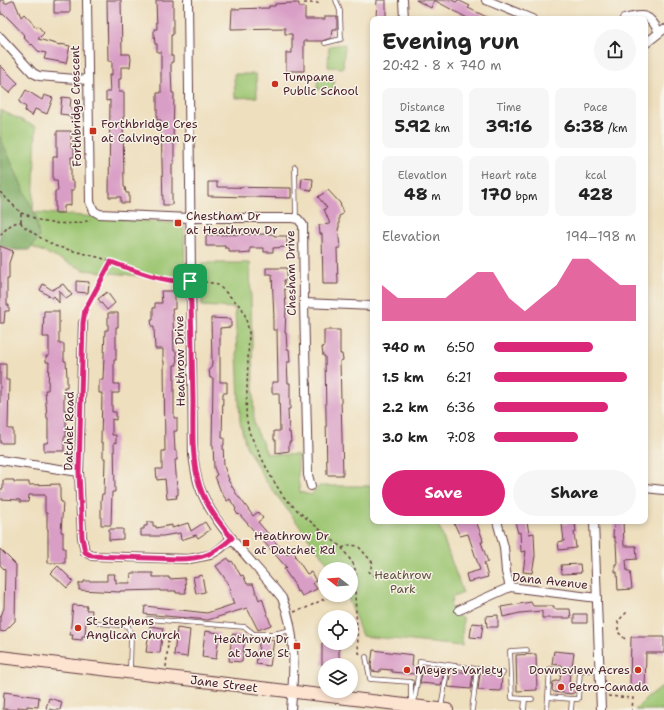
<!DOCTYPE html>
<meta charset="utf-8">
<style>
:root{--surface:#fff;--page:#f6f6f6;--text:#222;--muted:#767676;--accent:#db2777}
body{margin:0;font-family:"Shantell Sans",sans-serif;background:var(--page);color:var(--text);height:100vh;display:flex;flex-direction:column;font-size:15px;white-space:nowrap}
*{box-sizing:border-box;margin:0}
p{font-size:13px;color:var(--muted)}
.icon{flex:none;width:22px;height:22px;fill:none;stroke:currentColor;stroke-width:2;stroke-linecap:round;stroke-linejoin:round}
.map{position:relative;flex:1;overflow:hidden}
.details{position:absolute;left:370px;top:16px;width:278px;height:508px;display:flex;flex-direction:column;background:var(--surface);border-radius:8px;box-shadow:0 2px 6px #0003}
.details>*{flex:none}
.needle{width:26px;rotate:287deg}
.fabs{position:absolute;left:318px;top:562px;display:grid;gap:8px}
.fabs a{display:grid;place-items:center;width:40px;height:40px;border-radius:50%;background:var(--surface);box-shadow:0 2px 6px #0003;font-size:20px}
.pin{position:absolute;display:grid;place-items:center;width:34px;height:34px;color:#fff;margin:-17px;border-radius:8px;box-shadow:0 2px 6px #0006}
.round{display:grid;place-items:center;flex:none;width:42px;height:42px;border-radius:21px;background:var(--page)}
.head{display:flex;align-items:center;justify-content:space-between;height:68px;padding:0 12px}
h1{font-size:22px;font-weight:700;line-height:30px}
.metrics{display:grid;grid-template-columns:repeat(3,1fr);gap:6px;height:68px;padding:4px 12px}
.metrics div{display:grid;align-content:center;border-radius:8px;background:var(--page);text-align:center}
.metrics b{font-size:17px;font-weight:700}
.metrics small{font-size:11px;font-weight:400}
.metrics p{font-size:11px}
.chart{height:112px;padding:8px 12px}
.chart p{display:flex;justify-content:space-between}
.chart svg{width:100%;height:72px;margin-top:4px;fill:var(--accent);opacity:.7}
.primary-button{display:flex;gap:8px;margin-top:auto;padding:8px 12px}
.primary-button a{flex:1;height:46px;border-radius:24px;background:var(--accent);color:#fff;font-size:16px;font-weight:700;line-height:46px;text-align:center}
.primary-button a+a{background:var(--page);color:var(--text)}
ul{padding:0 12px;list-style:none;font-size:13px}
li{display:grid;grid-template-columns:64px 48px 1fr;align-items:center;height:30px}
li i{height:10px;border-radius:5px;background:var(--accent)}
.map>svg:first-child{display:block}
</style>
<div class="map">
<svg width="664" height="710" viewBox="0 0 664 710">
<rect width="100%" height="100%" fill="#f7f3e8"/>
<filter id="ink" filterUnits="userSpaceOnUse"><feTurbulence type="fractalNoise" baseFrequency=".025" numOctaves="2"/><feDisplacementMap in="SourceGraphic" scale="8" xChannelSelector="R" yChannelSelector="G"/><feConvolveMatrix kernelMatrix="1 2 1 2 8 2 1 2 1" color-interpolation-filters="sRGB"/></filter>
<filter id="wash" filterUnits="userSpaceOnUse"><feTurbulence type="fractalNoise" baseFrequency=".012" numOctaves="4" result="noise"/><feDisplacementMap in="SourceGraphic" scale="16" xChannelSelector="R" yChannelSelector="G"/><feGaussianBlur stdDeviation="0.9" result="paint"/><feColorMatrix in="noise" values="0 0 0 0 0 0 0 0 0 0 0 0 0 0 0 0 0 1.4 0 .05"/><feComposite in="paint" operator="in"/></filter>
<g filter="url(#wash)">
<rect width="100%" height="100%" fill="#eedfbe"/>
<path fill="#9dc672" stroke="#74724e" d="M345 44 343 68 328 67 329 46Z
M234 74H256L257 97 235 98Z
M318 76 334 77V90L317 89Z
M0 110 36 127 33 212 184 224 185 281 85 270 0 233Z
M202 263H250L254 424 267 454 298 455V478L300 492 311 495 319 486H373V521H437L463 593 453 597 450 606 456 615 463 618 462 646 362 636 347 595H351V569H332L265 480 246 446 240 422 235 308 202 306Z
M664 685V710H635L647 698Z"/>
<path fill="#7eab64" stroke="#646548" d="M0 137 36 217 39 237 30 250H15L0 245Z"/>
<g id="blocks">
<path fill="#d99ec6" d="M0 0H3L5 4 14 0 21 17 24 14 36 27 38 26 44 33 38 39 60 45V44L70 46 66 63 44 59 46 53 38 51 32 44 31 45 24 38 25 37 24 35 25 36 14 24 4 14 2 15 0 9Z
M54 0H70V13H54Z
M107 0H121L122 54H130L131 59 130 67H121V79H119V92H124V117H123L124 187H125L126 193H129V203H121V197H109L110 100 106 101V92H110L109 75H112V61H108Z
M156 0H173V35H171V56H173V62H171V70L172 93H174L173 144H174V164H172V205H163L161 120H157V93H161V52H157V44H155L154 35V29H157Z
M377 0H386V17H376Z
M416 0H452L456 2 458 0 470 6 468 8 491 19H469L434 0 431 8Z
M291 3H299V7H305V19H325V16H337V29H332L331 38 322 41H304V71H286V53H292V34H285V28L231 29 232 9 269 8V6H275V4Z
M0 65 18 83 9 93 0 85Z
M26 90 42 100 44 95 53 98 47 114 35 109 32 116 25 111 26 107 19 102Z
M62 97 71 98 70 107H71V109L78 110 77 119 70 118 68 115 60 114Z
M57 131H71V148H74V157H71V181H74V190H71V205L64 206V213H55V191H58L57 180H53V157H57Z
M302 178 313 179 312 191 301 188Z
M208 182H217V187L291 188V198L208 196Z
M328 190 340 203 343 214 339 216V228H338L340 248H337L338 284H323L322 234H320L319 225 330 224 324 209 327 208 318 197Z
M274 234V236H287V247L273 248V252H264V248H250V253L239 254V252H229V248H225V246H206V235Z
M0 246 13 251 9 263V279H7V305H9V311H5L4 323H0Z
M266 268H287V280H284L286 308 285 333H286L287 349H289L290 362H287L288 383H290V409H288L289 433 290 432 291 442H289V451L276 453V440H274V431H280L279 393H272V382H278L277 330H273V318H274L272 274H266Z
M76 281 89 282 88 293 76 292Z
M43 284 52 290 63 284 72 295 66 299 59 290V303L54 296 52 298 40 290Z
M161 291H175V309H172L173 316 174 351H176L177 365H174V418H177V431H174L175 451H177V460H175L177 488H178V495H176L177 498 167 499 165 479 157 480 156 469H162V451H165L164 361H163V349H155L154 327H152L151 320H153V308H155V303H162Z
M107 292 115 303 107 310 98 299Z
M44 311H59V344H64V361H66L67 377V387H64V410H66V437H64V451H44V443H47L48 440V418H47L45 390H48L49 362H46V356H49V337H43Z
M108 313H118V327H116V360H114V384H119V393H112V412H116V420L112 419V435H116V443L114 442 115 492H112L111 525H101V501L102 494H104L105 458H103V443H101L102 393H99V380H103L105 330H108Z
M211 318 231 319V327L220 328V382H227V393H223L222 438H224V445H223L224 466 229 480H228L239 498H240L253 516 258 512 263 518 258 522 282 550 287 555 292 551 296 555 295 556 307 574 311 572 316 581 313 583 317 589 302 596 299 591 297 592 294 584 284 569 287 568 239 514 238 515 235 510 236 509 230 499 227 501 221 492 215 476 217 475 214 468 213 445H212L213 378H210L209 369H211L212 363Z
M324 330H340V354H342L343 360 340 361 343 475H327L325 356H323L322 347H324Z
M0 364H6V380H9L8 429H13V443H0Z
M3 480H14V482H29V485L60 484V498L61 502H63L61 532H63V548H65V563H48V529H47V513H45V495H29L28 502H20V500L0 499V489H3Z
M453 521H476L482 537 483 542H481L488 562 484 563 488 577 468 582 466 574 480 570 468 534 460 536Z
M520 521H527L529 534 534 533 535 556 532 573 523 572 526 551 521 552 520 532 518 533 516 526V522Z
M614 521H623L624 546H636L637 559 626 560 627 571H630L632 589 618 590 617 572H615V564H617L616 542H615V537H613Z
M147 522H153V526H156V528L172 525V528L188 523 191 531 205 522 210 530 198 538 196 535 181 540 180 533 163 536H141V529H144V526H147Z
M575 522 576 532H574L576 548 559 550 558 542 564 541 562 524Z
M109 529H123V539L109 540Z
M0 549 16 565 15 621 4 632 0 631V617L1 616 4 608 5 570 0 565Z
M228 558 230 562 232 561 241 576 243 575 247 584H253L259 600 262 598 271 625 258 630 247 608 208 620 144 614 145 606 207 613 234 604 229 590H231L224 577 216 566Z
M580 564 581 573 562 574 561 565Z
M58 566 73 581 67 588 51 573Z
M131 573H153V577H169V579L185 578 186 593H176V591H160V590L120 591V592L79 590V583H84V581H107V574H115L114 579H116V583H130Z
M202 575 205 592 196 594 193 577Z
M531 602 533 606H554V609H570L571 618H542V611L520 613 503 617 501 607Z
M73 605 87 606 86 610H92L91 621H86L85 636H82V640L72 639 73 635H70Z
M574 614H587V623H574Z
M498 615V627H487L486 616Z
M472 623 483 624 481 638 470 637Z
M150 626 163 628 160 653 146 652Z
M177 628 190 630 187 657 174 655Z
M205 631 219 633 216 659 202 657Z
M232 634 245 636 242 662 229 661Z
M631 637H664V653H646L645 691 637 690V686H630Z
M260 638 274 640 270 666 256 664Z
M322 643H339V665H322Z
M373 650 413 655 412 666 416 667 415 674 392 672V670L380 669V672L372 671 371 665Z
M554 651 574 653 572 666 568 667 567 670V672L570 673 569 682 573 683 575 686V692L572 694 554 692 552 690 553 682 560 680 561 673 564 672V670L562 665 552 664Z
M536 654 537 690 517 691 516 655Z
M423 667 442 668V670L444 671 441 685 420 683Z
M451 671 473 673 471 689 448 687Z
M480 673 502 676 501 691 478 690Z
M4 692 39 697 38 707 27 706V708L18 707V710L3 709Z
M49 698 62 702 60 710H53L46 708Z"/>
</g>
</g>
<g filter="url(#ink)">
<use href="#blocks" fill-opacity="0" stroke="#633c41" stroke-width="1"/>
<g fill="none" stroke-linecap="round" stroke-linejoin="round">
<defs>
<path id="lane" d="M325 43 341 39 340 11 336 0
M295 167 296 219
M148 619 245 627 254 634H272L292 630
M99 623 128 626 131 635 130 670
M366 657 370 679 411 682V705
M570 670H599
M548 697 572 699 571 710
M525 699H532
M572 699H578L580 671
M414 704 420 661 477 669
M441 708 448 665
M472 710 477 669 503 673
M524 710 525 699 512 698 510 651 527 650
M547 710 550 669 561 670"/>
<path id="street" d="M87 0 90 202 94 211 99 214 190 218H292L298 219 303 225 304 303 308 475 311 486
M188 0 193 455C195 466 196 478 200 488 214 527 257 565 282 598 297 633 294 672 291 710
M403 0 404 19
M486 0 532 19
M624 19C644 14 649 13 659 32
M0 37 33 73 39 76 88 80
M645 44 664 29
M304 303 373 306
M83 323 79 472 82 537 85 552 92 556 189 559 210 555 220 549 232 538
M0 460 79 472
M645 488 664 490
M497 521 504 547 506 572 510 587
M594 521 601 710
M459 610 510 587 597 598"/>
<path id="secondary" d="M0 657 447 710"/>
</defs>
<use href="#lane" stroke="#633c41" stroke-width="5.5"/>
<use href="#street" stroke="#633c41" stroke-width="10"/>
<use href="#secondary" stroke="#633c41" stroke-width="14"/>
<path stroke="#633c41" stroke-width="1.5" stroke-dasharray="3 3" stroke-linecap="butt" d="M304 3H322
M0 192 21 213V222
M21 213C29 215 37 220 45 222 55 224 82 225 91 219
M21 222 22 225 41 238 55 246 101 258 144 273 184 282
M0 235C7 229 11 222 21 222
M198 281 212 283 218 285 235 301 242 308 245 315 249 332 246 415 249 432 270 475 283 496 298 511 342 548 354 565 356 574 355 596 358 645 359 653 361 654
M84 315 85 310 111 262
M342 548 350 545 358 546 373 563 369 572 376 576
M351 586 355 585
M294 612 306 608 332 595
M625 639 618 632V621L627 612
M166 667 169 631
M608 696 633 698 632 710
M300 710H301"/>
<use href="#lane" stroke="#fff" stroke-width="4"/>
<use href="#street" stroke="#fff" stroke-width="8"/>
<use href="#secondary" stroke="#fde4d1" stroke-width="12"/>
</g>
</g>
<g fill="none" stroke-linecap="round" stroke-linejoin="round" filter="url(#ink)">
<defs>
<path id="route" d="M111 262C133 270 167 284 190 281 192 321 192 360 193 400 193 429 191 459 200 487 206 506 220 524 232 538 214 554 203 559 178 559L92 556 85 552 82 537 79 472 83 323 85 310Z"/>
</defs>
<use href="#route" stroke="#fff" stroke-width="8"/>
<use href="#route" stroke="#db2777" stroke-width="5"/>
</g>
<g fill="#c8321e" stroke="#f7f3e8" stroke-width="1.5">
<circle cx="275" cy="84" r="4"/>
<rect x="89" y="127" width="8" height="8" rx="2"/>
<rect x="174" y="219" width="8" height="8" rx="2"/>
<rect x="242" y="539" width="8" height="8" rx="2"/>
<circle cx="78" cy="628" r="4"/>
<rect x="293" y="642" width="8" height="8" rx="2"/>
<circle cx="407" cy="670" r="4"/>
<circle cx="638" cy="670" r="4"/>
<circle cx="561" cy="687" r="4"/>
</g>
<g text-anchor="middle" stroke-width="3" stroke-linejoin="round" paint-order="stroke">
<g font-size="12" fill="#4a1f2b" stroke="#f7f3e8" text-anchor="start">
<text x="283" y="81">Tumpane<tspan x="283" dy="14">Public School</tspan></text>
<text x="101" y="128">Forthbridge Cres<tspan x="101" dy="14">at Calvington Dr</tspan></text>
<text x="186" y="220">Chestham Dr<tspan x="186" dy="14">at Heathrow Dr</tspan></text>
<text x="254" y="540">Heathrow Dr<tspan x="254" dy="14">at Datchet Rd</tspan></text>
<text x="86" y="625">St Stephens<tspan x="86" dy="14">Anglican Church</tspan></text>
<text x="289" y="643" text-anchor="end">Heathrow Dr<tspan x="289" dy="14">at Jane St</tspan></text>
<text x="415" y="674">Meyers Variety</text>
<text x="630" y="674" text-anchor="end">Downsview Acres</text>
<text x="569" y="691">Petro-Canada</text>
</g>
<g font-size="12" fill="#4a1f2b" stroke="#f7f3e8">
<text transform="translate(76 106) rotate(-91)" y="4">Forthbridge Crescent</text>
<text transform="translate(291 273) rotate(-91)" y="4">Chesham Drive</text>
<text transform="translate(180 361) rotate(-91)" y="4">Heathrow Drive</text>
<text transform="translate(69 431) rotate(-89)" y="4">Datchet Road</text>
<text transform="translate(550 581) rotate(6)" y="4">Dana Avenue</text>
<text transform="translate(224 684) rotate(7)" y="4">Jane Street</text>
</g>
<g font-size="12" fill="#635140" stroke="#f7f3e8">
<text x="403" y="579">Heathrow<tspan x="403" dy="14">Park</tspan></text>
</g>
</g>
</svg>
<div class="fabs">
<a><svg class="needle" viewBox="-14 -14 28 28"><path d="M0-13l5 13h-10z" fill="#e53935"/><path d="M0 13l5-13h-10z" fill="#767676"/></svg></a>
<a><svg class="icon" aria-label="locate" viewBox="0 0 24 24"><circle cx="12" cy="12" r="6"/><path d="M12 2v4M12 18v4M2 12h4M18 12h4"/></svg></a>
<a><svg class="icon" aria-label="layers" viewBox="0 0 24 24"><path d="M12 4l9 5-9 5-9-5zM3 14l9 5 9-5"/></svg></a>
</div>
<div class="pin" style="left:190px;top:281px;background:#1e9e55"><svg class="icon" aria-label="arrive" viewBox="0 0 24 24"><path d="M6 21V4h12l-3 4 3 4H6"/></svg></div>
<section class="details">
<div class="head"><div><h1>Evening run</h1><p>20:42 · 8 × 740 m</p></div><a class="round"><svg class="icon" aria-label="share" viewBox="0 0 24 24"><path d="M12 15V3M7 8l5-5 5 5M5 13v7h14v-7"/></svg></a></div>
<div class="metrics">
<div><p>Distance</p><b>5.92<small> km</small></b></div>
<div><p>Time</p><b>39:16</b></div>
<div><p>Pace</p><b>6:38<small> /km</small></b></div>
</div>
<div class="metrics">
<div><p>Elevation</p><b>48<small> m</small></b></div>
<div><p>Heart rate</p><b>170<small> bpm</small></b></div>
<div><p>kcal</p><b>428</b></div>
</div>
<div class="chart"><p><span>Elevation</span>194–198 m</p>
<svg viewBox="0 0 160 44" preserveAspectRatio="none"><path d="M0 44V22L10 30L20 30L30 30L40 30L50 22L60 14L70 14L80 30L90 38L100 30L110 22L120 6L130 6L140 14L150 22L160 22V44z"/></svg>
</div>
<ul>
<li><b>740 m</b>6:50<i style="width:70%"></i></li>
<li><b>1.5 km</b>6:21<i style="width:94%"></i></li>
<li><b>2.2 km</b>6:36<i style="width:80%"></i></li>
<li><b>3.0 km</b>7:08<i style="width:59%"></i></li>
</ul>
<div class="primary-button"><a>Save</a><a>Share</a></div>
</section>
</div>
